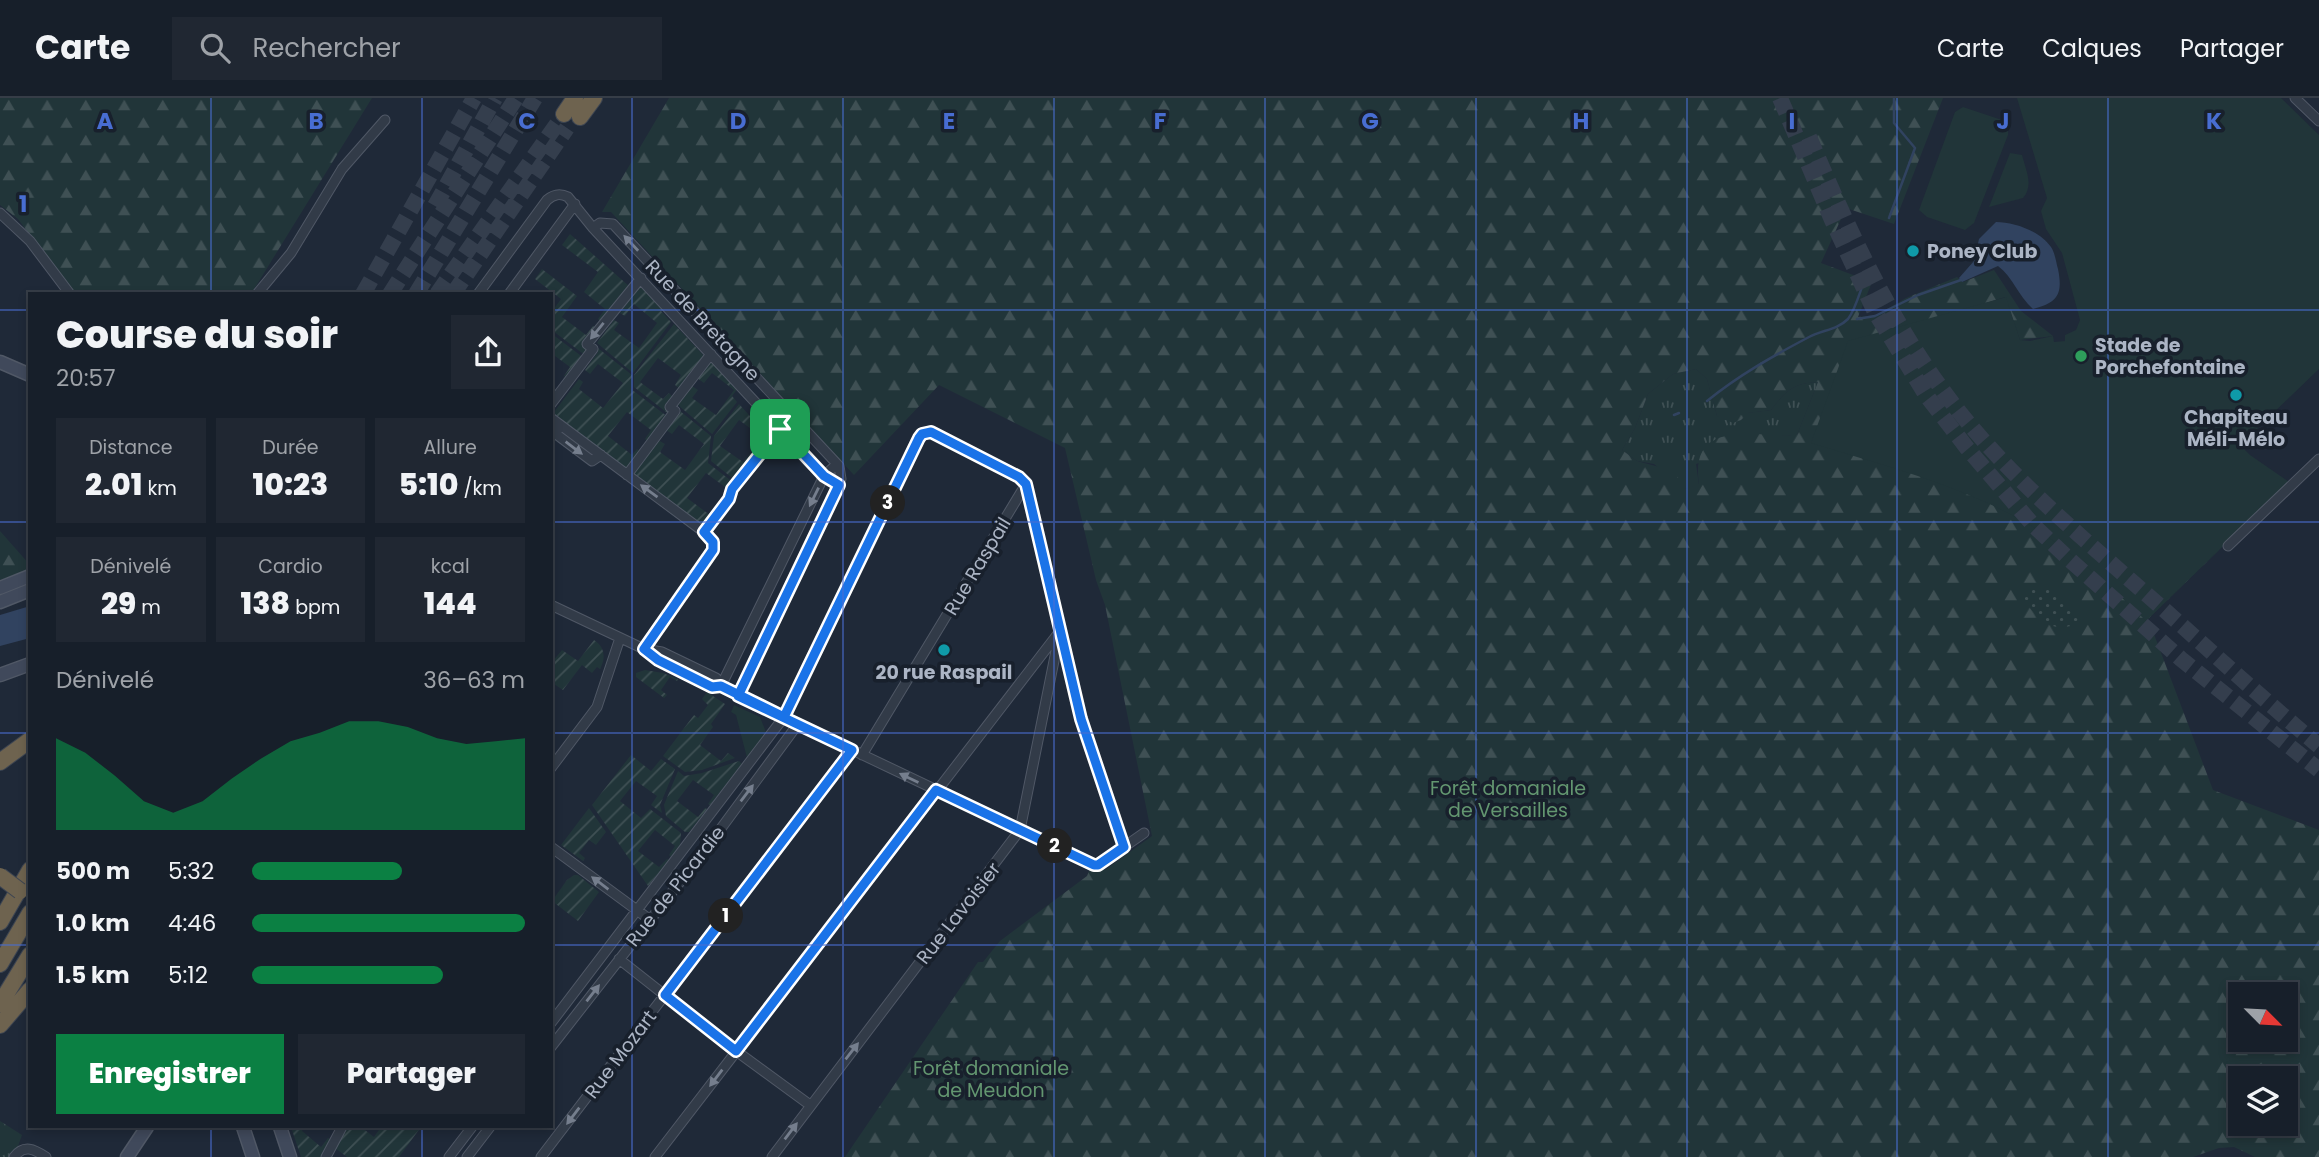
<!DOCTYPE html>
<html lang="fr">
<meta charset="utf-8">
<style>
:root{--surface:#171f2a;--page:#202732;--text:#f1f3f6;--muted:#9ea2a8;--line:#363d47;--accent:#0b8043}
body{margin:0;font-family:Poppins,sans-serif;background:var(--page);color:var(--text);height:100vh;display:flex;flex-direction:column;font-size:26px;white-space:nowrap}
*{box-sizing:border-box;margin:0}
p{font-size:23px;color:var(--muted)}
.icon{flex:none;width:38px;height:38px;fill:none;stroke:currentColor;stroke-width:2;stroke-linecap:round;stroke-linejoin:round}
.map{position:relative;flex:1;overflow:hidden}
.drawer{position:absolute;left:28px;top:194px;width:525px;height:836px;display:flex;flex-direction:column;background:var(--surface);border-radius:0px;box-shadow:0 4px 10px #0003,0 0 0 2px var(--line)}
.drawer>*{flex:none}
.needle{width:46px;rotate:114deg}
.controls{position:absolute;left:2228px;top:884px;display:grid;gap:14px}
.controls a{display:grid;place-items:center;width:70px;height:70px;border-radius:0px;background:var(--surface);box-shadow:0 4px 10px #0003,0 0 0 2px var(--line);font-size:35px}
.pin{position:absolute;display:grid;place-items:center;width:60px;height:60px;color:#fff;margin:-30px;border-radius:14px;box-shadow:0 4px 10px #0006}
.km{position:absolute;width:35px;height:35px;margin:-18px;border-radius:50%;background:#222;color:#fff;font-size:19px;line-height:35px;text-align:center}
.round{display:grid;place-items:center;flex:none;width:74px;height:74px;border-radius:0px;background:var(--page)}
.head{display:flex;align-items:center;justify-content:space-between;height:119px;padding:0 28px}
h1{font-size:38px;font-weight:800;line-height:52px}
.stats{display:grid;grid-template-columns:repeat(3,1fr);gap:10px;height:119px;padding:7px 28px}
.stats div{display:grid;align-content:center;border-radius:0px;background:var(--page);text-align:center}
.stats b{font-size:30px;font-weight:800}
.stats small{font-size:19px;font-weight:400}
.stats p{font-size:19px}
.chart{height:196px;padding:14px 28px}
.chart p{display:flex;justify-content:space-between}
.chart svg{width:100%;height:126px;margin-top:7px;fill:var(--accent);opacity:.7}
.primary-button{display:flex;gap:14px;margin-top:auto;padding:14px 28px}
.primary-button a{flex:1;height:80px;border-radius:0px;background:var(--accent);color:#fff;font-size:28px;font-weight:800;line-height:80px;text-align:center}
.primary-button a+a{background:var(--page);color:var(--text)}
ul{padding:0 28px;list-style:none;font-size:23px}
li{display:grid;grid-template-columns:112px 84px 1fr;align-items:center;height:52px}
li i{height:18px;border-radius:9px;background:var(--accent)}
header{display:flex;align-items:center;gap:42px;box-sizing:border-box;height:98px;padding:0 35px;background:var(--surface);border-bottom:2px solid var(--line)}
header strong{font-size:33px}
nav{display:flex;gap:38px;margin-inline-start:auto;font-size:24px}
.search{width:490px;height:63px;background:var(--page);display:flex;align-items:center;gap:18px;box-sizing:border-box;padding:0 24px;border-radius:0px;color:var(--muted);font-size:26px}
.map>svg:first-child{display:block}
</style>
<header>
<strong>Carte</strong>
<div class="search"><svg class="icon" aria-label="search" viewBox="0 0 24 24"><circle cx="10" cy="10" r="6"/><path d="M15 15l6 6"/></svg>Rechercher</div>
<nav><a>Carte</a><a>Calques</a><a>Partager</a></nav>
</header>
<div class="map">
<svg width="2319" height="1059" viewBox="0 0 2319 1059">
<defs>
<pattern id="grass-tufts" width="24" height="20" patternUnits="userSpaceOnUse" patternTransform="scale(1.75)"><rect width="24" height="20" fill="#213539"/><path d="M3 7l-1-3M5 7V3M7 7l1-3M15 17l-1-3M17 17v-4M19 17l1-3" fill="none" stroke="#3f5054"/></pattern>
<pattern id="forest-firs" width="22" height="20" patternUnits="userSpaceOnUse" patternTransform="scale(1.75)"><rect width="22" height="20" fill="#213539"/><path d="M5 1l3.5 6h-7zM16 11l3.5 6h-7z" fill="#3f5054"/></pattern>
<pattern id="park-dots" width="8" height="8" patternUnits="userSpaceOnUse" patternTransform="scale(1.75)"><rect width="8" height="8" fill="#213539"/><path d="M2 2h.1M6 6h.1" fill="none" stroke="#3f5054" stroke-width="1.8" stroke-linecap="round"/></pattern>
<pattern id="garden-furrows" width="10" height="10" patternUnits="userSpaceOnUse" patternTransform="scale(1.75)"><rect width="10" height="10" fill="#213539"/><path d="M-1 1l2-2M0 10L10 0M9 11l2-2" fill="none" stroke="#3f5054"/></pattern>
</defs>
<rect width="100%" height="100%" fill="#1f2938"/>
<path fill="url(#grass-tufts)" d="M1696 271 1707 281 1717 318 1741 322 1747 315 1771 312C1786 293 1793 285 1818 284L1797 337 1776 338 1696 366 1699 387 1685 391 1654 366 1637 363 1622 352 1635 330 1648 296 1673 276Z
M0 1023 22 1037 18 1048 9 1059H0Z"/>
<path fill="url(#forest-firs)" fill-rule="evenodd" d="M0 0H372L251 196H74L18 121 0 107Z
M669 0H1943L1894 126 1846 110 1821 165 1872 184 1858 219 1877 217 1906 200 1957 179 1963 184 1994 172 2021 213 2053 238 2020 242 2005 199 1853 247 2219 452 2146 523 2152 531 2213 692 2319 732V1059H2255L2234 1049 2219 1050 2193 1059H845L978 864H983L1000 843 1087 778 1090 771 1105 772 1152 738 1105 507 1096 482 1065 350 939 287 854 377 611 114H602ZM1696 271 1707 281 1717 318 1733 325 1741 322 1748 315 1771 312C1786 293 1793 285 1818 284L1797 337C1754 339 1689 320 1699 386L1685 391 1674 373 1637 363 1622 352 1635 330 1648 296 1673 276ZM2240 896H2286V942H2240ZM2240 980H2286V1026H2240Z
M0 433 30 467V473L0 482Z"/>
<path fill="url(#park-dots)" d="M2046 487 2060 496 2080 518 2075 527C2070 528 2062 530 2057 529 2044 527 2025 509 2024 497L2031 491Z"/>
<path fill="url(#garden-furrows)" d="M570 136 630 189 602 224 598 221 605 211 584 194 598 174 562 147Z
M542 171 577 198 562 219 586 237 593 228 597 231 591 252 586 258 553 233 551 235V215L561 201 535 181Z
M641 186 664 210 661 213 671 224 633 275 597 245 614 222 619 225 614 232 639 250 657 225 634 206 625 218 620 215Z
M674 226 706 260 681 292 675 287 681 277 658 260 640 284 663 301 669 295 674 300 670 317 634 289V277Z
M552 236 584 260 568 281 564 278 570 269 551 255Z
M594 247 632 277 631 291 668 319 649 344 645 341 651 332 627 314 608 338 632 357 637 351 641 355 627 374 551 318 579 281 583 284 579 291 603 310 623 285 598 266 590 276 585 272 598 254 592 249Z
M712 262 738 290 732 298 737 304 712 336 678 307 692 288 698 292 692 300 716 317 734 292 712 275 704 285 697 280Z
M739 306 770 340 760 353 756 348 762 339 739 322 720 348 743 364 751 355 755 359 736 383 711 363 714 338Z
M680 313 711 338 708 365 734 385 729 392 706 375 687 400 710 417 717 408 719 410 704 432 631 378 658 342 665 346 660 354 685 372 704 346 679 327 672 336 666 332Z
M594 542C605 549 606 560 600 571L597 569 592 575 582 567 563 592 551 584 553 563 562 552 578 563Z
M645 572 663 575 678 581 677 583 670 579 661 592 667 597 664 600 636 579V575Z
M707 594 725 606 711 626 713 629 700 647 721 663 728 655 735 660 702 672 685 674 663 658 694 617 698 620 708 607 702 601Z
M631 657 651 673 661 661 675 671 660 707 662 715 651 707 657 698 636 683 620 703 641 720 650 711 681 735 680 748 671 759 669 757 675 748 655 732 638 753 659 769 667 761 669 762 648 788 592 707Z
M739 663 742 666 710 707 708 706 714 697 693 682 677 703 698 719 705 710 707 711 689 734H685L666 718 664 707 678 673 684 678 702 675Z
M589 710 606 734 596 747 589 742 579 755 585 760 583 763 561 747Z
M574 777H578L599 794 578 823 552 803 567 782Z
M291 1029H304L302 1033 321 1049 328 1040 330 1041 321 1059H301Z
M347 1029H361L374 1039 381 1029H421L399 1059H347L335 1050Z"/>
<path fill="#213539" d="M2017 0H2281L2319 37V271L2240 347 2250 357 2289 384 2146 523C2110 487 2058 441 2012 417 1949 384 1879 366 1811 345L1848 243 2006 199 2020 242 2030 243 2053 238 2054 244 2065 243V237L2076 232 2080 222 2062 155 2046 131 2041 113 2047 100Z
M1963 9 2002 22 2008 31V37L1974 125 1965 132 1927 119 1919 112 1955 14Z
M2010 55 2022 57C2026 73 2034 87 2023 100L1989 109Z
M734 607 760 619 766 634 747 660 736 617 731 614Z"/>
<path fill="#314360" d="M1996 124C2014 124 2040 133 2051 149 2055 155 2056 164 2058 171 2063 196 2058 205 2033 211 2018 198 2013 179 1998 168L1962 184 1959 180 1974 163 1979 141Z
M30 508V540L0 548V517Z"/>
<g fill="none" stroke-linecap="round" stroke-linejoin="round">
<path stroke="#314360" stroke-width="2.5" d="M1889 120 1915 50 1894 25V0
M1857 221 1875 218 1918 197 1961 182
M1707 303C1739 277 1773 258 1809 239 1822 232 1837 232 1848 221 1855 212 1859 197 1863 186
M1674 317 1679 315"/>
<path stroke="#343e4d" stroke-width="16" stroke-dasharray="16 8" stroke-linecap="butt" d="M1780 0 1832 122 1875 214 1926 297 1967 350 2034 428 2070 462 2181 561 2319 672
M1809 39C1846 125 1884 211 1939 287 1996 367 2071 430 2144 494 2202 545 2259 598 2319 648
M435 108 495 0
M363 196 474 0
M390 196 516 0
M416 196 535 0
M437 196 564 16
M453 196 567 30"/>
<defs>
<path id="street" d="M2295 0 2319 23
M0 115 30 143 70 196
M593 130 600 125 613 126 839 368 841 381 839 386 738 598
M257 196 291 155 342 71 385 22
M478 196 547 102C554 96 560 95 568 99L593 130 824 378 721 588
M509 196 575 106
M551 306 593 251 587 246 641 180
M551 320 704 434 713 444V452L644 551
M560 327 556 336 592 363 601 357
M837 366 824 378 839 386
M627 377 675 313 670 309 711 256
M704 434 728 401 732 391 780 331
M2228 448 2319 361
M551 507 644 551 658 562 712 589 721 588
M644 551 662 554 716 580 721 588 760 608 1094 767H1098L1144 735
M862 657 1026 386
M551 670 597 609 620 540
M551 749 649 821
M619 861 728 947 810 1007
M551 925 784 619 919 340 922 336 931 334 1019 379 1026 386 1081 621 1124 749
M551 949 708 748 798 626
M14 1059C24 1046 34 1051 46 1059
M326 1059 342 1029
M449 1059 472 1029
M467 1059 490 1029
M541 1059 852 652
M655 1059 1060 533
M772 1059 1020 732 1059 538"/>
<path id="secondary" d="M0 264 30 277
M0 490 30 478
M0 504 30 492
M0 577 30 566
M243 1029 253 1059
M280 1029 290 1059
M127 1059 147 1029"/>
<path id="highway" d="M564 16 575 0
M580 19 594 0
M0 664 30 642
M0 824 30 772
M0 866 30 815
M0 906 30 857
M0 927 30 892"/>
</defs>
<use href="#street" stroke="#505866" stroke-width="11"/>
<use href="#secondary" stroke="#505866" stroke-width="15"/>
<use href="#highway" stroke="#3d4552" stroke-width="18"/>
<use href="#street" stroke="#323b48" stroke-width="9"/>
<use href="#secondary" stroke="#40495b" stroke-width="12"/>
<use href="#highway" stroke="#6e634f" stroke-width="16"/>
<defs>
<path id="highway-bridge" d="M0 778 20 793"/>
</defs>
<use href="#highway-bridge" stroke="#3d4552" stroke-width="18" stroke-linecap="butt"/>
<use href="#highway-bridge" stroke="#6e634f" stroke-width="16"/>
</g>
<defs><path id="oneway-solid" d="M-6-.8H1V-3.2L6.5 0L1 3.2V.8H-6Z" transform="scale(1.75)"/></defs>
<g fill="#757e8d">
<use href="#oneway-solid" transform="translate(631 145) rotate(-133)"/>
<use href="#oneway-solid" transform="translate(597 233) rotate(129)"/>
<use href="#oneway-solid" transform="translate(574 350) rotate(37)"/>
<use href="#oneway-solid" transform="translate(649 393) rotate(-144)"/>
<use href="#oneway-solid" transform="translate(814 399) rotate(116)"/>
<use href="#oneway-solid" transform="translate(909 680) rotate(-154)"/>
<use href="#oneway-solid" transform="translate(747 695) rotate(-53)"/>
<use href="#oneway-solid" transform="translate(600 785) rotate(-143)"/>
<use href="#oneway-solid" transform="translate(593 895) rotate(-52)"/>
<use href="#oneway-solid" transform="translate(852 953) rotate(-52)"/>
<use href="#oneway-solid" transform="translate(716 980) rotate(127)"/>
<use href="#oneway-solid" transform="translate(573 1018) rotate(127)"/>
<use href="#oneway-solid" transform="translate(791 1033) rotate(-53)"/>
</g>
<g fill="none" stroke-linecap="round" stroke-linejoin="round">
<defs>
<path id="route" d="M780 331 824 378 839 387 738 598 852 652 665 897 736 953 936 692 1094 767H1098L1124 749 1081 621 1026 386 1019 379 931 334 922 336 919 340 784 619 721 588 712 589 658 562 644 551 713 452V444L704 434 729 401 732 391 780 331"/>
</defs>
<use href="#route" stroke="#fff" stroke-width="14"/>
<use href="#route" stroke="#1a73e8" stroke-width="9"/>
</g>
<path fill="none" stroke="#486dd2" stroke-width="2" stroke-opacity="0.55" d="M211 0V196M422 0V196M632 0V1059M843 0V1059M1054 0V1059M1265 0V1059M1476 0V1059M1687 0V1059M1897 0V1059M2108 0V1059M0 212H30M551 212H2319M0 424H30M551 424H2319M0 635H30M551 635H2319M0 847H30M551 847H2319M211 1029V1059M422 1029V1059"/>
<g fill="#0f9aa8" stroke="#18202c" stroke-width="2.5">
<circle cx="1913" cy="153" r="7"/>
<circle cx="2236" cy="297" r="7"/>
<circle cx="944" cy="552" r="7"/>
</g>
<circle fill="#2e9e5b" stroke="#18202c" stroke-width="2.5" cx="2081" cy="258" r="7"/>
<g text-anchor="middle" stroke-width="7" stroke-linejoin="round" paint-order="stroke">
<g font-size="19" font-weight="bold" fill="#acb5c5" stroke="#18202c" text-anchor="start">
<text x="1927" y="160">Poney Club</text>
<text x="2095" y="254">Stade de<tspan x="2095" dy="22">Porchefontaine</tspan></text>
<text x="2236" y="326" text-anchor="middle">Chapiteau<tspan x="2236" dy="22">Méli-Mélo</tspan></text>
<text x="944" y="581" text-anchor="middle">20 rue Raspail</text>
</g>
<g font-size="19" fill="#acb5c5" stroke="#18202c">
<text transform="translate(703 222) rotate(47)" y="7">Rue de Bretagne</text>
<text transform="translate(977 468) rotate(-59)" y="7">Rue Raspail</text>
<text transform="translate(675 788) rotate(-52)" y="7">Rue de Picardie</text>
<text transform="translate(958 815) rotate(-52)" y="7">Rue Lavoisier</text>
<text transform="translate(620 956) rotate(-53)" y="7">Rue Mozart</text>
</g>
<g font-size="19" fill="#639670" stroke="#18202c">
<text x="1508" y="697">Forêt domaniale<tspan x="1508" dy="22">de Versailles</tspan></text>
<text x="991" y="977">Forêt domaniale<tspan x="991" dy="22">de Meudon</tspan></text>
</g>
</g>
<g font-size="23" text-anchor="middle" font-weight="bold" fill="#486dd2" stroke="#18202c" stroke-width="7" stroke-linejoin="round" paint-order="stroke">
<text x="105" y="31">A</text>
<text x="316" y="31">B</text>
<text x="527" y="31">C</text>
<text x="738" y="31">D</text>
<text x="949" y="31">E</text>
<text x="1160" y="31">F</text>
<text x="1370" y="31">G</text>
<text x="1581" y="31">H</text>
<text x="1792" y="31">I</text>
<text x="2003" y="31">J</text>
<text x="2214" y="31">K</text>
<text x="23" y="114">1</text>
</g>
</svg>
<div class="controls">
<a><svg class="needle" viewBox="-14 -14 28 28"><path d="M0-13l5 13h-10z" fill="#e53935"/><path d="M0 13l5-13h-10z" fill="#9ea2a8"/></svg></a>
<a><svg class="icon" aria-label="layers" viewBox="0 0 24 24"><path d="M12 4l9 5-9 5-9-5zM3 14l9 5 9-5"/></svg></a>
</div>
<div class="pin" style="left:780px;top:331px;background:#1e9e55"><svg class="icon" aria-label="arrive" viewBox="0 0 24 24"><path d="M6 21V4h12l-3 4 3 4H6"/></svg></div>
<b class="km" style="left:726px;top:818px">1</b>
<b class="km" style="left:1055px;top:748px">2</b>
<b class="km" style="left:888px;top:405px">3</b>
<section class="drawer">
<div class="head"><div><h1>Course du soir</h1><p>20:57</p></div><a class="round"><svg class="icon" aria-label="share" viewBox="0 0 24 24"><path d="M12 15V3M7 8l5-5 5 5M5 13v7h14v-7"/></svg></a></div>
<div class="stats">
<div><p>Distance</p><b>2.01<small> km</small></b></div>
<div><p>Durée</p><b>10:23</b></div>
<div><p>Allure</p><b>5:10<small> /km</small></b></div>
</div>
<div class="stats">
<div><p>Dénivelé</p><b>29<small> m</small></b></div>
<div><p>Cardio</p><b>138<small> bpm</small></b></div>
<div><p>kcal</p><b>144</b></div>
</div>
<div class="chart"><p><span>Dénivelé</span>36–63 m</p>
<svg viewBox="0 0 160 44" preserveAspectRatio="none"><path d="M0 44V12L10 17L20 25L30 34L40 38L50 34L60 26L70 19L80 13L90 10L100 6L110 6L120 8L130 12L140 14L150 13L160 12V44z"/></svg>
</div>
<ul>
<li><b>500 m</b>5:32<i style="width:55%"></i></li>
<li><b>1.0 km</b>4:46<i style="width:100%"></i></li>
<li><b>1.5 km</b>5:12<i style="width:70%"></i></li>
</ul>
<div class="primary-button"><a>Enregistrer</a><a>Partager</a></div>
</section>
</div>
